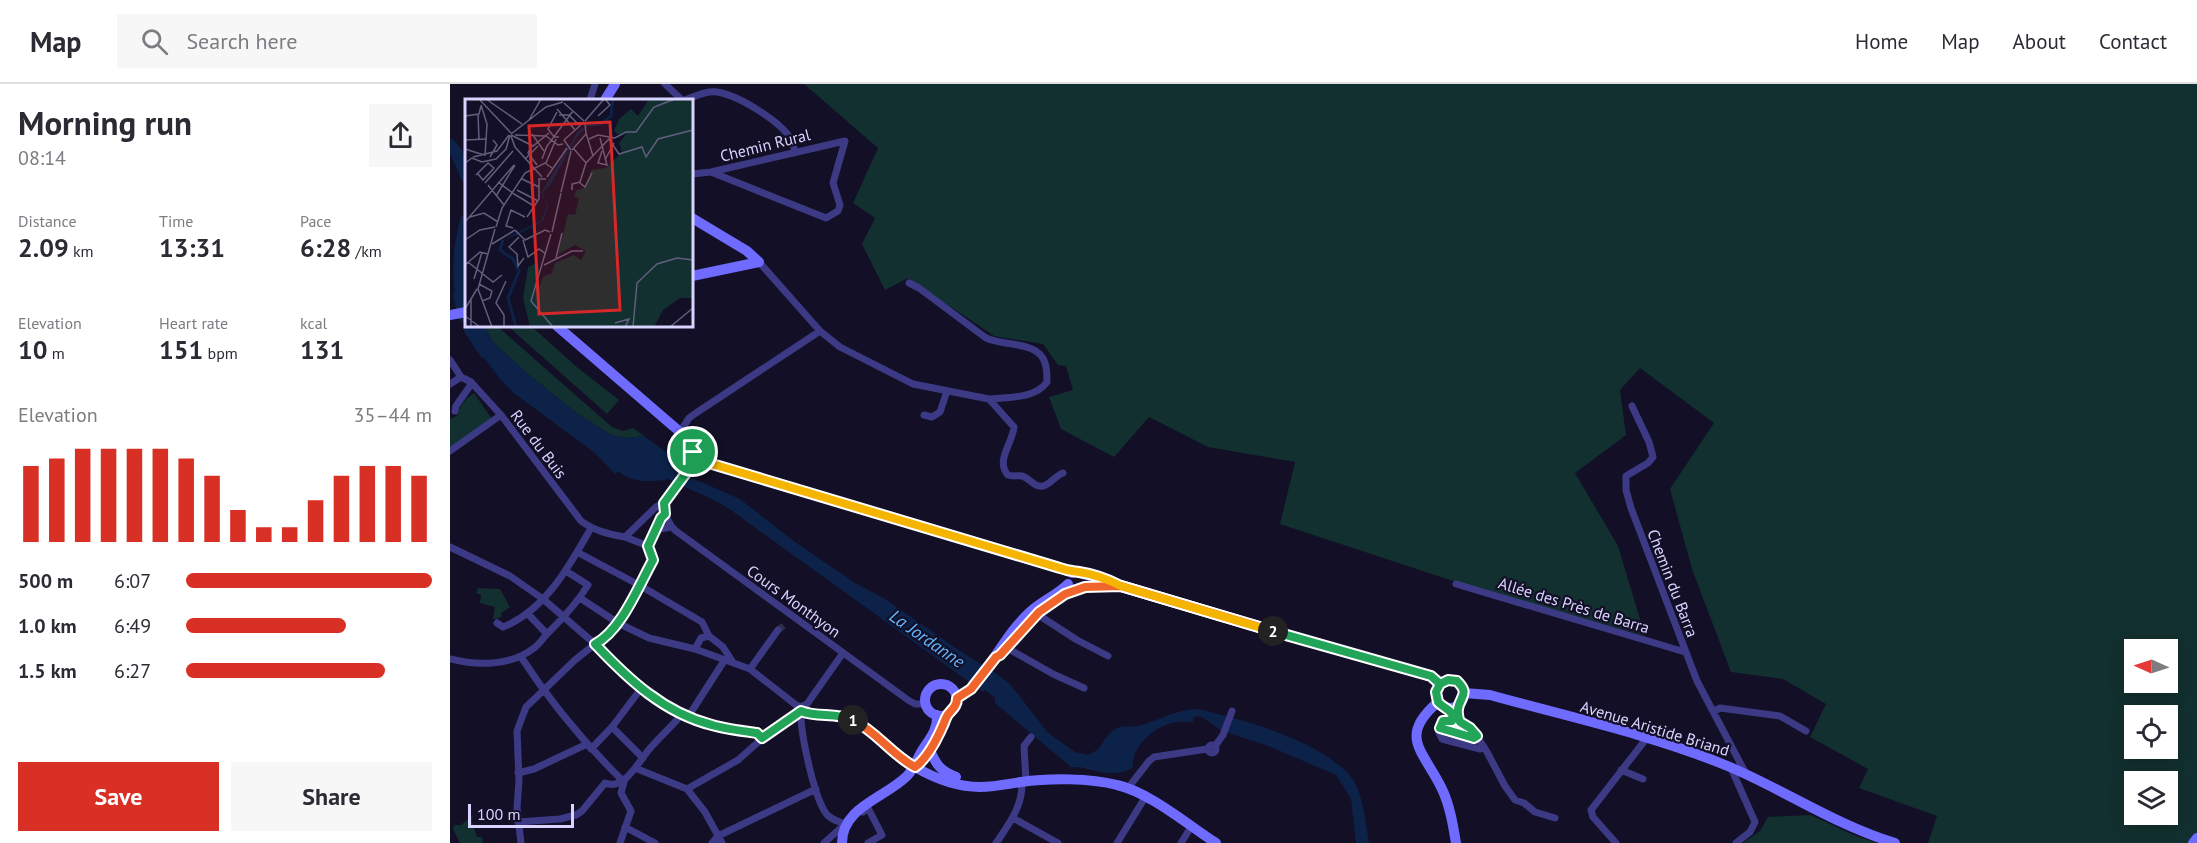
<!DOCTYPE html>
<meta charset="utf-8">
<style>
:root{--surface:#fff;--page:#f7f7f7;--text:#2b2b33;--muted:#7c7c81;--line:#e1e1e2;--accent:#d93025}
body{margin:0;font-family:"PT Sans",sans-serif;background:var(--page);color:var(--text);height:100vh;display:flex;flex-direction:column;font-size:22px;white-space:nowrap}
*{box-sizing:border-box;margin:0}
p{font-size:20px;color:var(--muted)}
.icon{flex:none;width:33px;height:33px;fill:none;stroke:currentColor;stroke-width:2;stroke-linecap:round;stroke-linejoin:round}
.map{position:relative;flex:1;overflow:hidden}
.sheet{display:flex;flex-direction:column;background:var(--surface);width:450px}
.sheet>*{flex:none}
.needle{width:39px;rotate:273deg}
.fabs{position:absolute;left:1674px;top:555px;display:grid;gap:12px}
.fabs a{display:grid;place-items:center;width:54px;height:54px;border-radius:0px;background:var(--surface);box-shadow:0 3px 15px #0003;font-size:30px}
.scale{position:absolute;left:18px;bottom:15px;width:106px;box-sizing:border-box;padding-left:6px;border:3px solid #d9d4ff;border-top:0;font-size:16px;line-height:21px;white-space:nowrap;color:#d9d4ff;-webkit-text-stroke:4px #130f26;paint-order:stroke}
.pin{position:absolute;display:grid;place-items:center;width:51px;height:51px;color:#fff;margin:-26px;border:3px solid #fff;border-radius:50%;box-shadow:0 2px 6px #0007}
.km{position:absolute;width:30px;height:30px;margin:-15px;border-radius:50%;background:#222;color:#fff;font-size:16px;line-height:30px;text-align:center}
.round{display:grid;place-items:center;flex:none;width:63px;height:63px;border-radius:0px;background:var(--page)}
.headline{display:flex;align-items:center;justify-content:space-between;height:102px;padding:0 18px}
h1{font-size:33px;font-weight:800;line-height:45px}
.metrics{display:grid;grid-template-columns:repeat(3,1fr);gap:9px;height:102px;padding:6px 18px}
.metrics div{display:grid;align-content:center}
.metrics b{font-size:26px;font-weight:800}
.metrics small{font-size:16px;font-weight:400}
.metrics p{font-size:16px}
.chart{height:168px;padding:12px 18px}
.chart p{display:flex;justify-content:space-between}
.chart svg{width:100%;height:108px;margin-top:6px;stroke:var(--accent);stroke-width:6}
.action{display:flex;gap:12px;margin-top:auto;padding:12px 18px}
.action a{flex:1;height:69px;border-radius:0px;background:var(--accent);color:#fff;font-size:24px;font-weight:800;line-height:69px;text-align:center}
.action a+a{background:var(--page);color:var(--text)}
ul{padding:0 18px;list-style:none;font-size:20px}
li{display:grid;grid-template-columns:96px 72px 1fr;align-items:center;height:45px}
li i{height:15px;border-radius:8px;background:var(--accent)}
header{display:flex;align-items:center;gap:36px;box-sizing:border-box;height:84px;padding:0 30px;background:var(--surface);border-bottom:2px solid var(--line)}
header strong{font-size:28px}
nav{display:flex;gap:33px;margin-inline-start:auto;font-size:21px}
.search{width:420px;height:54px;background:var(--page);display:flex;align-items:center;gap:15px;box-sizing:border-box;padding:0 21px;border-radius:0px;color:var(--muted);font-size:22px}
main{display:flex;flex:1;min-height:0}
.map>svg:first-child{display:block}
</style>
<header>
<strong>Map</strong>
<div class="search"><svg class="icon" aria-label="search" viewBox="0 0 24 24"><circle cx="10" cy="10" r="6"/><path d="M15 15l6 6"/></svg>Search here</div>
<nav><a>Home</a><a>Map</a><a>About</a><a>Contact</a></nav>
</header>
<main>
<section class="sheet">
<div class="headline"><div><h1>Morning run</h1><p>08:14</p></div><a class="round"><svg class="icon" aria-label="share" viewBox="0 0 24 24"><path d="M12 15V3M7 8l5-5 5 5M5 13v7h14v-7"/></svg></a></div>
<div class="metrics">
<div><p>Distance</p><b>2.09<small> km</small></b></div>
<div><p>Time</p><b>13:31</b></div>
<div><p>Pace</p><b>6:28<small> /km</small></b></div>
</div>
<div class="metrics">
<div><p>Elevation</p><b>10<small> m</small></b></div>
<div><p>Heart rate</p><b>151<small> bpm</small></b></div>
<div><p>kcal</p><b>131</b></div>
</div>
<div class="chart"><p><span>Elevation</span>35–44 m</p>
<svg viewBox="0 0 160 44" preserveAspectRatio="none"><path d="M5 44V13M15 44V10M25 44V6M35 44V6M45 44V6M55 44V6M65 44V10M75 44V17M85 44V31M95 44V38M105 44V38M115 44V27M125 44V17M135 44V13M145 44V13M155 44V17"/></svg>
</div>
<ul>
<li><b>500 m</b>6:07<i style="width:100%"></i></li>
<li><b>1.0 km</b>6:49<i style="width:65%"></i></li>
<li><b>1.5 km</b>6:27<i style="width:81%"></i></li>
</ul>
<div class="action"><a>Save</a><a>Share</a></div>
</section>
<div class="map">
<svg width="1747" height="759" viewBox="0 0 1747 759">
<rect width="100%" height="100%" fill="#130f26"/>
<path fill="#12302f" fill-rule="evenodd" d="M354 0H1747V759H1478L1487 732 1409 704 1418 685 1360 653 1376 620 1333 595 1281 588 1242 485 1220 405 1264 339 1190 284 1170 306 1176 351 1125 389 1168 462 1195 552 1000 496 830 440 845 378 758 363 699 333 664 373 611 345 599 313 623 306 616 282 608 281 593 260 544 252 458 194 435 206 412 160 425 134 403 119 428 64ZM1684 566H1718V598H1684ZM1684 632H1718V664H1684ZM1684 698H1718V730H1684Z
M34 242H47L162 343 173 347 183 344 194 352 176 354 163 352 128 330 79 291 43 258Z
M60 242H81L128 284 169 316 157 330 60 244Z
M24 309 42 335 0 363V335L8 331C9 321 16 315 24 309Z
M28 504 50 505 60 523 51 529 52 532 47 535H43L45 523 30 519 31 511 26 509Z
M23 731 22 738 27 753H32L33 759H10L3 745 4 741H11Z
M1361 731 1401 750 1427 759H1293L1310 747 1318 733Z"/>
<path fill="#0c2248" d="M8 187 16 197V242H34L43 258 79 291 128 330 163 352 176 354 194 352 228 377 227 384 242 394 290 415 345 458 405 499 435 515 516 571 543 587 561 601 598 649 625 668 638 671 649 665C653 656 660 646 670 643 676 642 682 643 688 642 708 637 724 626 745 625 753 625 763 629 771 631 809 640 876 662 901 693 913 707 916 741 919 759H906L901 715 886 691 816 661 772 647 752 633 746 632 743 634V638C738 638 733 637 728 638 707 640 681 661 683 683 661 699 631 678 622 684L545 619V614L535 606 533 608 278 424C259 412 237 405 217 394L215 396C197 398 183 399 168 387L165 390 145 369 65 310 50 295 35 275 31 273 13 246 16 244 12 237 9 236 3 213Z"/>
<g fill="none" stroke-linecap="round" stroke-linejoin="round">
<path stroke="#0c2248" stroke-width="12" d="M0 61 6 68 16 92
M10 203C8 181 10 158 16 137"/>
<path stroke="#312d47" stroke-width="7" stroke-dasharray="7 3.5" stroke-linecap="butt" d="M328 546 336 540"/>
<path stroke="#3d3a85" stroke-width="7" d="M215 0 232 16
M140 16 145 0
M235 16C244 13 257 6 267 8 288 11 330 37 341 55 343 59 344 64 345 68
M242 90 261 88 395 57 383 99 390 121 388 127 376 134 261 88
M459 199 469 204 536 254C553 262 589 257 595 279 597 285 597 292 597 298 585 315 558 313 539 315
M370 247 390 263 463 300 539 315 564 343C563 358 545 377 558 391 563 393 567 391 572 392 580 394 584 404 593 402 600 401 605 392 613 389
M0 276 11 293 21 298 51 331 131 437C145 447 158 450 175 453L206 423 214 419 239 385
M0 300 11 293
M1182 322 1199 358 1203 373 1198 379 1176 392V406L1181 424 1247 597 1296 690
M5 327 6 322 22 299
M474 331 482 333 490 328 497 307
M230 348 239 334 246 329 370 247 309 178
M0 367 51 331
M214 419C215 429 217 440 226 447L458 616 465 620H476
M205 446 211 434 215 430
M198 462 205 446 221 443
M0 463 60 492 93 515 145 560 190 606 238 633 261 641 307 649 312 654
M127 468 189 501 252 538 259 552
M1006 500 1235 568
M130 514 168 539 199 554 245 565 300 585 346 621 351 623
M589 528 590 532 627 556 658 572
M78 530 97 550
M47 539 53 543C96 526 119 482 141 444
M259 552 273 563 282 577
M557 564 603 590 634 604
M245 565 251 554 259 552
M71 573C101 619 134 659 174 698L171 709 181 727 170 759
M0 575C28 582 61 582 84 564 90 560 94 552 100 547 114 533 127 519 138 501L116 487
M300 585 328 546
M1008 622V632L1012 640
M351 623C349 644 363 709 375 728 379 735 388 737 395 740L374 759
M351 623 357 620 393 569
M995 623 1001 628 1002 637
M351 627C366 633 382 627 397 634 412 641 427 650 440 662 448 670 455 678 465 683
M1264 627 1270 624 1330 632 1356 647
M238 633 274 577
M162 643 193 674
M991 644 1024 654 1027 652
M758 665a4 4 0 1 1 8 0a4 4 0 1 1-8 0Z
M765 662 773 651 782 627
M1034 663 1030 665 992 655 989 649 993 637C1015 634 1027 651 1037 668L1055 702 1065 716 1074 719 1085 728 1105 734
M141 665 162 643 190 606
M185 684 237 705 255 728 272 759
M1281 684 1305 738 1300 748 1286 759
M1171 686 1193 695
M68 689 84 685 137 660
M576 697 574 662 581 653
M678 704 699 677 704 673 757 665
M237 705 288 676 324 644 351 627
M413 728 418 724 432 751 418 759
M563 734 608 759
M68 738 110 735 126 731 132 727 155 699C176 708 191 672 203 661 213 650 223 641 232 630
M175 743 205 759
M71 759 67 724 69 696 67 647 76 623 125 576 145 560 156 555 168 539 189 501 203 472 198 462 175 453
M262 759 268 752 366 705
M546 759C559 740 573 722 572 698
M667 759 696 712
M731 759 741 743
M1166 759 1143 733 1141 726 1196 655"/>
<path stroke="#6f6bff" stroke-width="10" d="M155 16 165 0
M242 134 297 167 309 178 242 192
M0 231 16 228
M107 242 230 348 243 368
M234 377a9 9 0 1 1 18 0a9 9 0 1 1-18 0Z
M252 377 610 484 622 489
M633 490 835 551 981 592 990 600
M635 503 665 502
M609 515 620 508 627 506
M986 610a14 14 0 1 1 28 0a14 14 0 1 1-28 0Z
M475 616a16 16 0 1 1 32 0a16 16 0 1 1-32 0Z
M1014 609 1040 611C1119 633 1204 651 1280 683 1336 707 1386 741 1445 759
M507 614C518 609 524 601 531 592 548 570 560 546 580 528 592 517 607 511 618 500
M988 618C947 653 974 667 992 705 1000 722 1003 741 1006 759
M497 631 495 640 480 666C486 681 491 687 506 693
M465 683C484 694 508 703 530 703 544 703 558 700 571 698 599 694 640 694 667 701 699 708 738 741 766 759
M392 759C392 723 435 714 457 692 465 684 467 674 473 665 481 653 488 645 487 631
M1743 759 1747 754"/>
</g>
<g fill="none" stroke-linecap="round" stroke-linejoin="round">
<defs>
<path id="split-1" d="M243 368 235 373 234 379 239 385 214 419 215 430 211 434 198 462 203 476C189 501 171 547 145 560 178 595 214 629 262 641 276 645 292 647 307 649L312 654 351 627C368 634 385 628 403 636"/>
<path id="split-2" d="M403 636C427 648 442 671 465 683 479 673 490 649 496 634 499 626 507 625 507 614L521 605 546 573 550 571 589 528 615 510 635 503 671 502 823 547"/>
<path id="split-3" d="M823 547 981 592 990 600 986 608 988 618C994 625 1005 626 1002 637H993L990 644 1024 654 1027 652 1020 644 1010 638C1008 633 1007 626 1009 621 1013 610 1018 608 1007 597L998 596 990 600 981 592 832 550"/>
<path id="split-4" d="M243 368 248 370 252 377 610 484C618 487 622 487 629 488 643 490 659 496 671 502L832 550"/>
</defs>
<use href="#split-1" stroke="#fff" stroke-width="12"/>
<use href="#split-2" stroke="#fff" stroke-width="12"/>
<use href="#split-3" stroke="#fff" stroke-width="12"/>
<use href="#split-4" stroke="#fff" stroke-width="12"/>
<use href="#split-1" stroke="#22a559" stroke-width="8"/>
<use href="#split-2" stroke="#f0652b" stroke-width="8"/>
<use href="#split-3" stroke="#22a559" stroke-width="8"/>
<use href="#split-4" stroke="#f5b400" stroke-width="8"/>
</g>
<g text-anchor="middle" stroke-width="4.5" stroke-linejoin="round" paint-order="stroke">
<g font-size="16" fill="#d9d4ff" stroke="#130f26">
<text transform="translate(315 61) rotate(-14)" y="6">Chemin Rural</text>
<text transform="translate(89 360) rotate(53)" y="6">Rue du Buis</text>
<text transform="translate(1223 499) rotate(69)" y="6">Chemin du Barra</text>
<text transform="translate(344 517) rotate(36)" y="6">Cours Monthyon</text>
<text transform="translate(1124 521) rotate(17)" y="6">Allée des Près de Barra</text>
<text transform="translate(1205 644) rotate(17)" y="6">Avenue Aristide Briand</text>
</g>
<g font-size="18" font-style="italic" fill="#62b6ff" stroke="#130f26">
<text transform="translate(477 555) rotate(35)" y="6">La Jordanne</text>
</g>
</g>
<g transform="translate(15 15)">
<rect width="228" height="228" fill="#130f26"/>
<path d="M184 0H228V199H215L198 211 189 228H65L58 199 63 168 70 165 74 169 72 186 75 187 78 178 87 174 90 164 109 156 116 161 121 152 110 146 93 155 103 115 110 116 114 100 109 97 112 91 121 88 126 71 141 69 157 53 154 44 162 34 154 36 149 32 154 20 166 10 173 17Z" fill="#12302f"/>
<path d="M125 25 111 39 86 85 77 94 83 107 78 122 52 136 39 140 76 122 82 107 76 94 113 32Z" fill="#0c2248"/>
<path fill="none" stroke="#0c2248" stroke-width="3" d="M122 26 136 25 146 17 148 0M38 141 35 151 48 160 54 172 43 199 51 228"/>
<path fill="none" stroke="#625e7d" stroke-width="1.5" d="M21 0 57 25M15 1 46 34M99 4 119 22M16 6 22 25 20 57M92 10 110 31M92 13 83 30 89 38H94M13 15 14 40M94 16H104L114 26M0 17 14 15 16 7M133 17 145 6 140 0M64 21 76 0M120 22 139 0M121 34 128 57M46 35 81 8 98 3M67 35 79 52M46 36 68 47 84 34M50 36 81 37M46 37 50 48 77 78M81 37 93 46 98 45M135 39 142 66 133 64 137 52M124 40 133 36 150 39 161 33H171L189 8 210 0M0 41 22 40M67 46 63 54 72 66M0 50 19 56M109 50 121 64 144 40 154 55 177 48 181 58 193 40 228 31M106 51 99 41 119 23M107 51 121 35 120 23M8 58 32 52 44 36M25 58 32 46 28 41M60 60 73 47M77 60 82 47 108 12M140 61 149 44M0 64 7 59 17 63 31 60 41 50 45 36M81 64 91 40M11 76 23 64 29 69 18 81 13 75M82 78 102 49M57 80 74 88M33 83 49 95M20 84 48 52M115 84 120 88 127 74M23 86 39 106M52 91 73 102M107 91V85L115 83 121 64M96 93 106 52M49 95 69 107M31 97 50 66M5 118 19 114 33 123M62 118 74 100V80H81M0 123 49 66M31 128 37 109 60 74 80 64 87 69M48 129 41 127 46 111 60 118M50 131 60 141 80 131 85 133M87 133 96 94M86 135 66 202 88 228M54 138 44 148 52 155 53 167 59 159M0 141 15 131 30 128M58 141 63 158 74 150 81 155M27 145 50 131M91 159 97 134M3 163 28 183 37 176M0 166 15 153 23 155M79 166 107 152H118M9 180 17 153M14 185 27 192 25 199 17 202M6 200V228M0 210 12 190M0 217 15 228M150 224 164 220 160 228M27 228 13 190 30 130M39 228V216L31 204 41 182M168 228 172 184 192 165 212 159 228 161M205 228 228 209"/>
<path fill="#d62828" fill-opacity="0.15" stroke="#d62828" stroke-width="3" d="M145 23 155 211 74 215 64 27Z"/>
<rect width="228" height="228" fill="none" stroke="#d9d4ff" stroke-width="3"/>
</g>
</svg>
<div class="fabs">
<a><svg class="needle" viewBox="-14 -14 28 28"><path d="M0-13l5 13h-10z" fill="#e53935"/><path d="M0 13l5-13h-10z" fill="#7c7c81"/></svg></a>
<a><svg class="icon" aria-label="locate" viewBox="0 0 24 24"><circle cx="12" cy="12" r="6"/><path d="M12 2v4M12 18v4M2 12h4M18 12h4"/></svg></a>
<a><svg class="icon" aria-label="layers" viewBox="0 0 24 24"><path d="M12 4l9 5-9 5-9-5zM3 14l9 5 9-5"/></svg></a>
</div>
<div class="scale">100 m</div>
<div class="pin" style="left:243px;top:368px;background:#1e9e55"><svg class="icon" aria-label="arrive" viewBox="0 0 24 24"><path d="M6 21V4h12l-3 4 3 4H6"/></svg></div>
<b class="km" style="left:403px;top:636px">1</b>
<b class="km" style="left:823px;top:547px">2</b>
</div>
</main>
